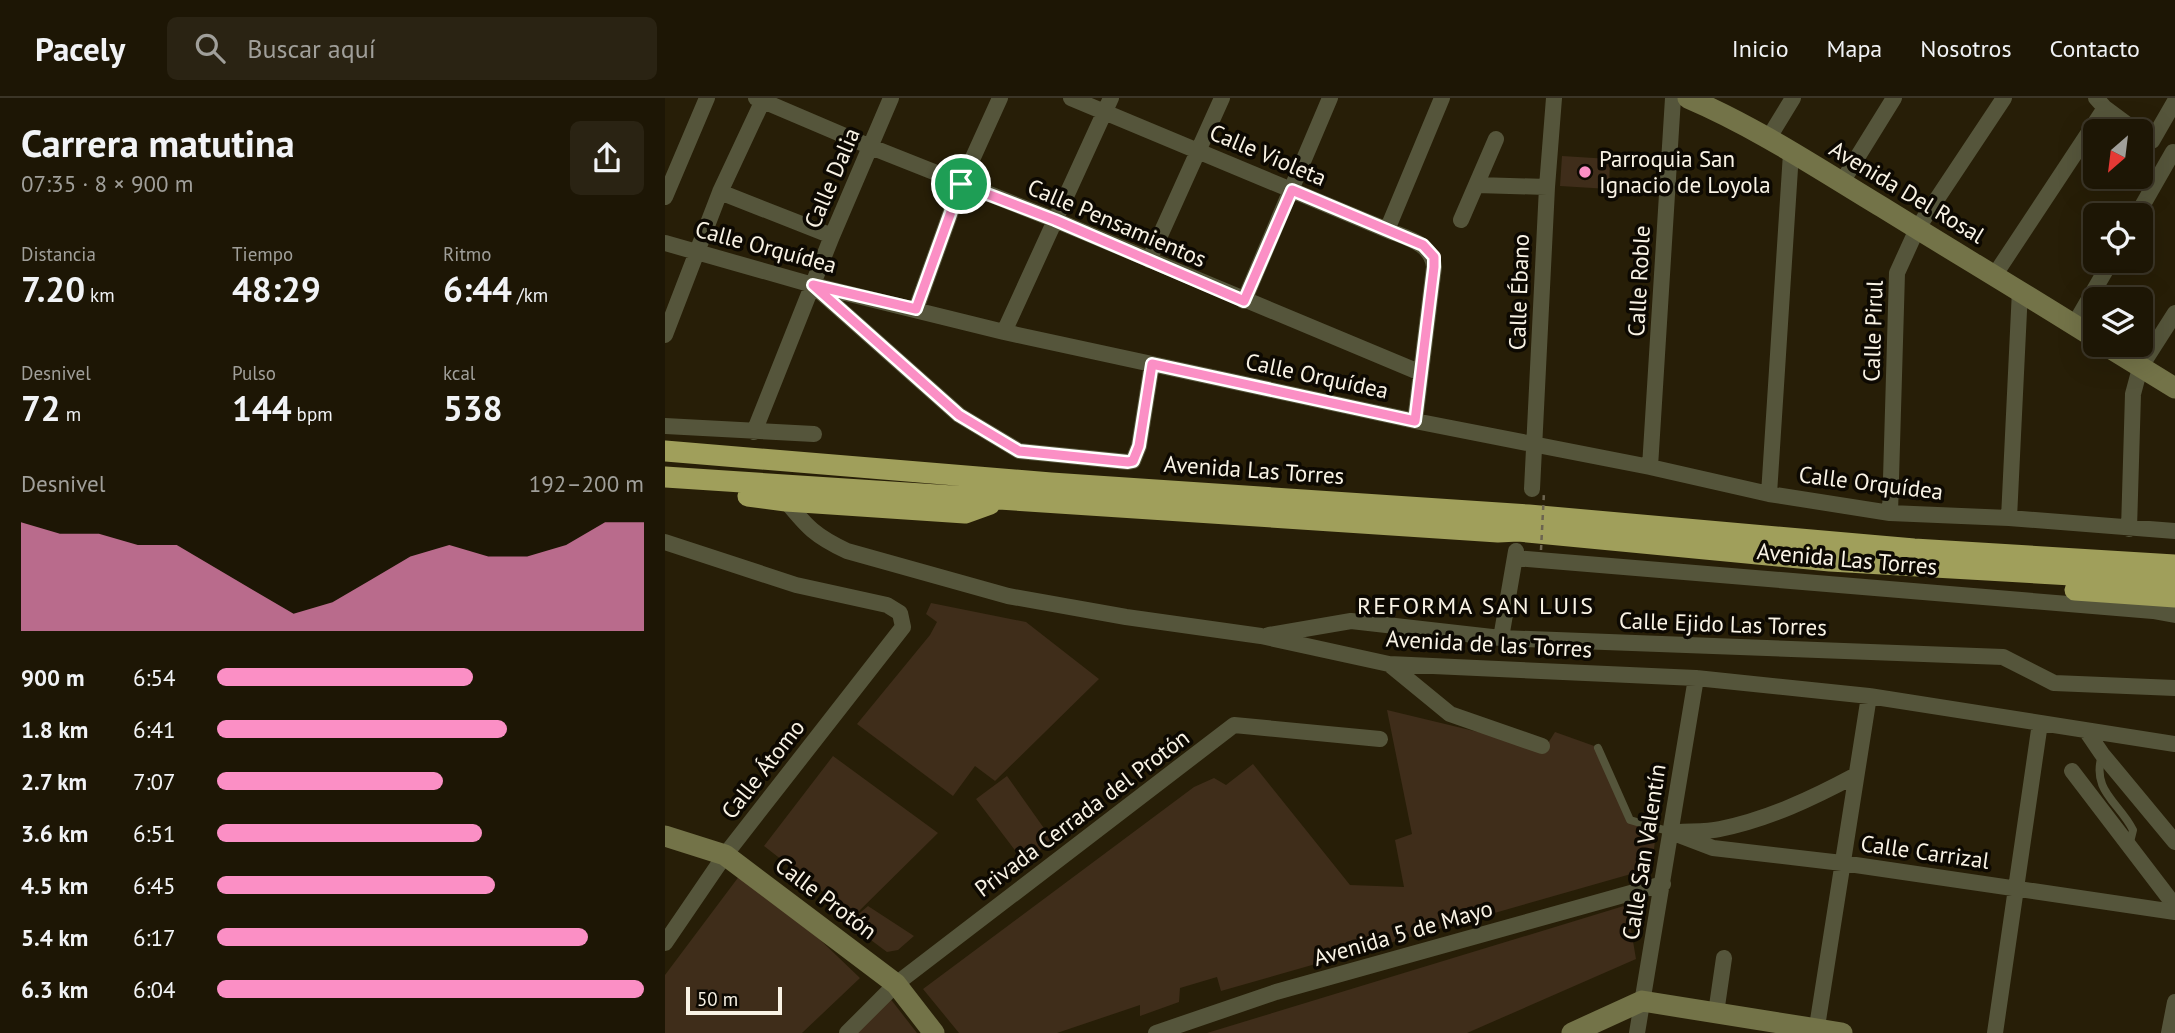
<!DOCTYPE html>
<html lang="es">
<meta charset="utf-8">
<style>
:root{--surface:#1d1605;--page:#2a2313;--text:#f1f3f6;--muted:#a09f9a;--line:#3b3527;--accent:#fb8fc5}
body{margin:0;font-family:"PT Sans",sans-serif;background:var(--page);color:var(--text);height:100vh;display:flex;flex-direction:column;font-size:26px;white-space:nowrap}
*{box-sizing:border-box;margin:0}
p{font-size:23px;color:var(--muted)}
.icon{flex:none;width:38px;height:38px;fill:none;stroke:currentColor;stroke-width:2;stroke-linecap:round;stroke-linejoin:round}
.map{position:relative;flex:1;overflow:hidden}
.details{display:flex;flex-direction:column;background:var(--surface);width:665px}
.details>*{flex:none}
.needle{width:46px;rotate:208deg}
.controls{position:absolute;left:1418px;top:21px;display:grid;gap:14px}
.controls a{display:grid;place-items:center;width:70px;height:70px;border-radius:10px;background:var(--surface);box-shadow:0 7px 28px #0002,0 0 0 2px var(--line);font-size:35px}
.scale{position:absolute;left:21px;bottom:18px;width:96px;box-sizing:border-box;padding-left:7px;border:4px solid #f9f3e5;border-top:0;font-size:19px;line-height:24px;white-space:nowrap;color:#f9f3e5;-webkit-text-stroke:5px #0d0902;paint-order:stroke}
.pin{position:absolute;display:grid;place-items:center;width:60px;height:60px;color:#fff;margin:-30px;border:4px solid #fff;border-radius:50%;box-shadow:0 2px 7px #0007}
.round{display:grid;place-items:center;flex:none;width:74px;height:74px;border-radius:10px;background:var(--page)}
.head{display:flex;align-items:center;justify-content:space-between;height:119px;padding:0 21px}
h1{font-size:38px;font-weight:600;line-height:52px}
.figures{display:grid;grid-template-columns:repeat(3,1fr);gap:10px;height:119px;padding:7px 21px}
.figures div{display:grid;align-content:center}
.figures b{font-size:35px;font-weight:600}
.figures small{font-size:19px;font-weight:400}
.figures p{font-size:19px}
.chart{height:196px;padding:14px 21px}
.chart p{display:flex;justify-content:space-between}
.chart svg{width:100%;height:126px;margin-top:7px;fill:var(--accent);opacity:.7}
ul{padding:0 21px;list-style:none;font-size:23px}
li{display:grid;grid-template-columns:112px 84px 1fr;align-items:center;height:52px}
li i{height:18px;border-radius:9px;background:var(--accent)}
header{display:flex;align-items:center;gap:42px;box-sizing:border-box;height:98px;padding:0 35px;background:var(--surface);border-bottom:2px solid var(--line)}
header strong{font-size:33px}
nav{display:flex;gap:38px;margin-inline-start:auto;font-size:24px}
.search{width:490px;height:63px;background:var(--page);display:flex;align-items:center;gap:18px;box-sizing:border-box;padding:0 24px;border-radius:10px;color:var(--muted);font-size:26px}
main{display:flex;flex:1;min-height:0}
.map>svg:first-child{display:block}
</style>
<header>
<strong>Pacely</strong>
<div class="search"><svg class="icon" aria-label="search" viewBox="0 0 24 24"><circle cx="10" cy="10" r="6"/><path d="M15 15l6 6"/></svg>Buscar aquí</div>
<nav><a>Inicio</a><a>Mapa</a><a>Nosotros</a><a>Contacto</a></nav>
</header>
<main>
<section class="details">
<div class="head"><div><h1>Carrera matutina</h1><p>07:35 · 8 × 900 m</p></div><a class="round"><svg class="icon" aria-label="share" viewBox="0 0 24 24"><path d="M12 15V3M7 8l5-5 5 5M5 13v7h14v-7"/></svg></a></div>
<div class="figures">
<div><p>Distancia</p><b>7.20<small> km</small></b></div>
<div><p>Tiempo</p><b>48:29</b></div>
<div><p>Ritmo</p><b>6:44<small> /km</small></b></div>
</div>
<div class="figures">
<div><p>Desnivel</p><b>72<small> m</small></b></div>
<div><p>Pulso</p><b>144<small> bpm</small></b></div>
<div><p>kcal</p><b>538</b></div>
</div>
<div class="chart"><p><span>Desnivel</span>192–200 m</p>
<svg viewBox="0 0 160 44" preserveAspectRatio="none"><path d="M0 44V6L10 10L20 10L30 14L40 14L50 22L60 30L70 38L80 34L90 26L100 18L110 14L120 18L130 18L140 14L150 6L160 6V44z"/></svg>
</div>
<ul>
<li><b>900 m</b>6:54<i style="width:60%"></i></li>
<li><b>1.8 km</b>6:41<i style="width:68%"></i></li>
<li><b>2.7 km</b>7:07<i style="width:53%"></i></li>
<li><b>3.6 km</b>6:51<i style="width:62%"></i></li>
<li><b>4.5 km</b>6:45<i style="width:65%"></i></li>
<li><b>5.4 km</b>6:17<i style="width:87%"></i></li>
<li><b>6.3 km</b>6:04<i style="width:100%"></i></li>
</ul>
</section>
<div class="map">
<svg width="1510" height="935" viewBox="0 0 1510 935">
<rect width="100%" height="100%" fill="#271e07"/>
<path fill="#3f2d1a" d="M897 58 945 61 944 91 895 88Z
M266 505 361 524 434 581 330 683 310 668 288 698 192 626 265 537 272 524 261 516Z
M722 612 880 650 890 634 932 649 963 724 991 733 987 770 556 893 552 879 515 890 514 904 475 918V907L392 935H294L258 891 529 689 549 680 561 687 588 666 685 787 739 789 730 742 747 736Z
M168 658 273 735 189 818 99 748Z
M342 678 388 743 359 764 311 701Z
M75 777 147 834 195 880 137 935H0V877Z
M962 807 971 861 802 935H542Z
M203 808 249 838 233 852 222 854 183 825Z
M224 899 252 935H189Z"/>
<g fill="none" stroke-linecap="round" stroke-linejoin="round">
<path stroke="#55553b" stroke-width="8" d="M933 650 965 722 1006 734
M1437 657C1426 693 1454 704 1468 732L1464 748"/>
<path stroke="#55553b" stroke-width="16" d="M91 0 206 49 390 122 756 275
M406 0 722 132C741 140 767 145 769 169L750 323
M1431 0 1440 10 1471 33
M1103 41 1128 0
M1487 43 1510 3
M1177 84 1229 0
M812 87 882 89
M55 94 167 138
M0 99 42 0
M1472 117 1508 54
M796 122 831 41
M722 132 777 0
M0 145 148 187 339 234 750 323 985 369 1104 396 1225 415 1344 420 1510 433
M484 162 557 0
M1329 178 1440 10
M150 189 294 317 354 353 463 364 468 363 474 348 487 266
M579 203 665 0
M251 211 296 86 335 0
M1409 227 1446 163
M339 234 446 0
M0 237 55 94 99 0
M0 328 149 336
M89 334 167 138 226 0
M985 369 1008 0
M867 391 882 89 889 0
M1104 396 1126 55
M121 403C142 429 150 438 182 453L343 498 461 519 596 538 724 566 1031 580 1204 598 1510 646
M1225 415 1232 175 1252 131 1339 0
M1344 420 1355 192
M1464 431 1468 296 1475 270 1510 215
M0 444 131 487 222 507 235 515 238 529 60 757 0 845
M850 460 1488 513 1510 517
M604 537 686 523 836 540 1338 559 1389 585 1510 590
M836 540 851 453
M724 566 785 616 877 648
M1422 634 1437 656 1510 744
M1407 673 1510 808
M1006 734 1048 750 1177 765 1510 814
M1012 734C1026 733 1042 734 1055 731 1104 721 1148 700 1191 677
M1051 915 1059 860
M182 935 231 886 569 627 715 641
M491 935 611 894 998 786
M972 935 1031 580
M1151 935 1204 598
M1330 935 1375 625
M1504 935 1510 904"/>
<path stroke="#737348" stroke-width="21" d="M1023 0C1091 29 1154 71 1217 109 1288 153 1360 196 1430 240
M1440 247 1510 290
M0 738 60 757 231 886 269 935
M907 935 977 903 1177 935"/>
<path stroke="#a09f5b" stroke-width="21" d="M0 353 386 385 864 417 1249 451 1510 467
M0 379 833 434 853 433 1165 463 1510 483
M83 398 121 403 300 415 325 406
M1410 492 1510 499"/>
<path stroke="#6c6450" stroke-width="2.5" stroke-dasharray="5 5" stroke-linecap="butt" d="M876 452 879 394"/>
</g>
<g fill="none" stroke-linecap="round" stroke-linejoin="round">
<defs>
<path id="route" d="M296 86 390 122 579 203 627 92 758 147 769 159V169L750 323 487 266 474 348 468 363 463 364 354 353 294 317 148 187 251 211Z"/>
</defs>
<use href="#route" stroke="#fff" stroke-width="14"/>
<use href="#route" stroke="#fb8fc5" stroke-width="9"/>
</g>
<circle fill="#fb8fc5" stroke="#0d0902" stroke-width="2.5" cx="920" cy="74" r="7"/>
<g text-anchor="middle" stroke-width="7" stroke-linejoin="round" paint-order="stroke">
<g font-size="23" fill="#f9f3e5" stroke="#0d0902">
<text transform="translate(603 57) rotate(23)" y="8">Calle Violeta</text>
<text transform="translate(167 80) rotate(-67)" y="8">Calle Dalia</text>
<text transform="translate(1242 94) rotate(31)" y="8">Avenida Del Rosal</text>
<text transform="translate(452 125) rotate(23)" y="8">Calle Pensamientos</text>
<text transform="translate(101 149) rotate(15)" y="8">Calle Orquídea</text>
<text transform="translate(974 183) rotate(-87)" y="8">Calle Roble</text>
<text transform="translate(854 194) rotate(-88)" y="8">Calle Ébano</text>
<text transform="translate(1208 233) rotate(-88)" y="8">Calle Pirul</text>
<text transform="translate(652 278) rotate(12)" y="8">Calle Orquídea</text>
<text transform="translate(589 372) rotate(4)" y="8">Avenida Las Torres</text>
<text transform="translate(1206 385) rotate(7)" y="8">Calle Orquídea</text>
<text transform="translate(1182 461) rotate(5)" y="8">Avenida Las Torres</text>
<text transform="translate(1058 526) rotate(2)" y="8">Calle Ejido Las Torres</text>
<text transform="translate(824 546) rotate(3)" y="8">Avenida de las Torres</text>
<text transform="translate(98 671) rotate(-52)" y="8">Calle Átomo</text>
<text transform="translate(417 715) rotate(-37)" y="8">Privada Cerrada del Protón</text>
<text transform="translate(979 754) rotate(-81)" y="8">Calle San Valentín</text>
<text transform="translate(1260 754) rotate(8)" y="8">Calle Carrizal</text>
<text transform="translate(161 800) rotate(37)" y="8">Calle Protón</text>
<text transform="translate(738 835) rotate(-16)" y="8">Avenida 5 de Mayo</text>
</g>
<g font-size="23" fill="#f9f3e5" stroke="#0d0902" text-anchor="start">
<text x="934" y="69">Parroquia San<tspan x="934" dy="26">Ignacio de Loyola</tspan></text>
</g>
<g font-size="24" letter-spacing="2" fill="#f9f3e5" stroke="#0d0902">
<text x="811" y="516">REFORMA SAN LUIS</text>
</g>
</g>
</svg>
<div class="controls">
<a><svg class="needle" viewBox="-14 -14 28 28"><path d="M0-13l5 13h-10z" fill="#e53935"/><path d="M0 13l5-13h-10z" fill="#a09f9a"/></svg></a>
<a><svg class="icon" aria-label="locate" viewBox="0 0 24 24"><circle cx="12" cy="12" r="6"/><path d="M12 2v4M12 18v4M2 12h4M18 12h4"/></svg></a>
<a><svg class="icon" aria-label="layers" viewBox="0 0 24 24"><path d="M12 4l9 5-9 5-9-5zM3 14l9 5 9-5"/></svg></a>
</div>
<div class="scale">50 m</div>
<div class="pin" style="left:296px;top:86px;background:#1e9e55"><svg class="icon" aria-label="arrive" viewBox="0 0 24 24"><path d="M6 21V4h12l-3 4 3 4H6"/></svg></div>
</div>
</main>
